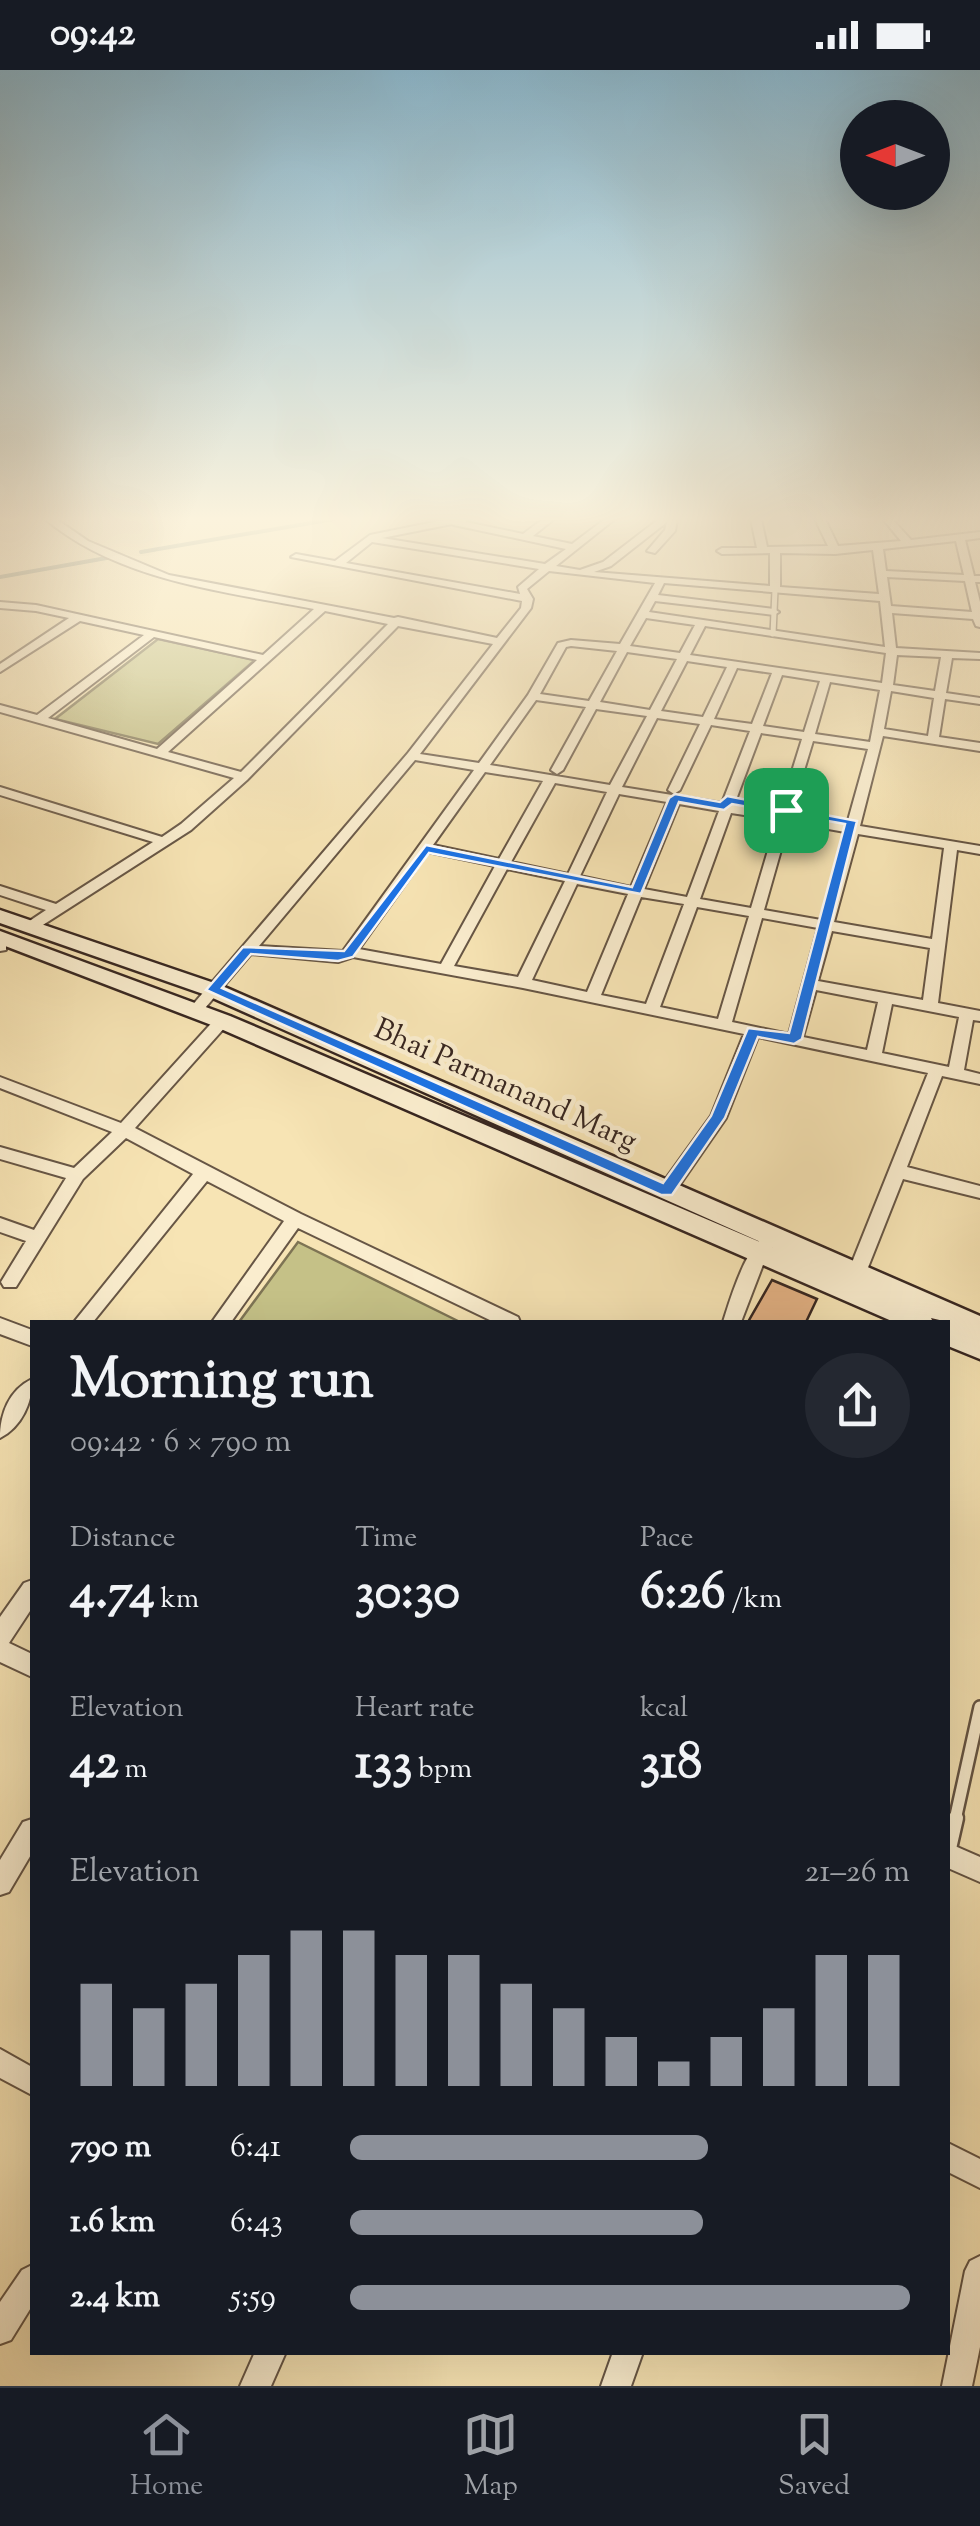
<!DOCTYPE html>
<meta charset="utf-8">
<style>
:root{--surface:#171b24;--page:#242831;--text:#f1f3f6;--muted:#9ea1a6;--line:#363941;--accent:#8c9099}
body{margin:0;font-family:"Sorts Mill Goudy",serif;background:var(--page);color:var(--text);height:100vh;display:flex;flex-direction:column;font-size:38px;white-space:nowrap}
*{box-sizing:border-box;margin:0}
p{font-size:32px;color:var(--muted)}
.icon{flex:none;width:55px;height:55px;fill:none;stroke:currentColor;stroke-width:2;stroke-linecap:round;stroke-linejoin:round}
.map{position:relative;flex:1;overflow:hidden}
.sheet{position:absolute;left:30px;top:1250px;width:920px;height:1035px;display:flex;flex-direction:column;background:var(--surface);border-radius:0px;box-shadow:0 10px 40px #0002}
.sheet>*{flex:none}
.needle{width:65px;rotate:270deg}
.buttons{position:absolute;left:840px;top:30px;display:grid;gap:20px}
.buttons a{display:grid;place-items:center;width:110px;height:110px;border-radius:50%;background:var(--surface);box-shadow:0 10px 40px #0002;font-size:50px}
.pin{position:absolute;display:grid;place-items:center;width:85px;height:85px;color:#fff;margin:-42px;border-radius:20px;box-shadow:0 5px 15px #0006}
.round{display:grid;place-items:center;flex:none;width:105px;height:105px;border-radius:52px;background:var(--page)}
.headline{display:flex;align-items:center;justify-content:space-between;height:170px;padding:0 40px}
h1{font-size:55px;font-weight:800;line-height:75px}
.metrics{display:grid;grid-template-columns:repeat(3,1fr);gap:15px;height:170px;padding:10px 40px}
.metrics div{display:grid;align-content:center}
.metrics b{font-size:50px;font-weight:800}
.metrics small{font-size:28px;font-weight:400}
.metrics p{font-size:28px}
.chart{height:280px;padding:20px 40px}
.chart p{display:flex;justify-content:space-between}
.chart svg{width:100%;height:180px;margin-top:10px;stroke:var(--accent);stroke-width:6}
ul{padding:0 40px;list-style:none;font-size:32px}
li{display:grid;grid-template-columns:160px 120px 1fr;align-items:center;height:75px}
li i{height:25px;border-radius:12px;background:var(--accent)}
.status{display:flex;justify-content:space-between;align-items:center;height:70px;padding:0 50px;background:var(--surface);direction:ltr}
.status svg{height:28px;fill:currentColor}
.dock{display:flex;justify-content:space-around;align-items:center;height:140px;border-top:2px solid var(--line);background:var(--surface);font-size:28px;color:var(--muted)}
.dock a{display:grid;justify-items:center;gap:5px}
.dock .current{color:var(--accent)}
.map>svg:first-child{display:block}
</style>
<div class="status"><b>09:42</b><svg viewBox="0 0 49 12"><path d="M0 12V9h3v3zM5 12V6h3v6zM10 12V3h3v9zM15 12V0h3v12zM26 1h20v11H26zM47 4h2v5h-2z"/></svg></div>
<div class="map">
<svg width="980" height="2316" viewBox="0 0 980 2316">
<rect width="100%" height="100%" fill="#f7e4b4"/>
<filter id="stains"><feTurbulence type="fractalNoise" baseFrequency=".002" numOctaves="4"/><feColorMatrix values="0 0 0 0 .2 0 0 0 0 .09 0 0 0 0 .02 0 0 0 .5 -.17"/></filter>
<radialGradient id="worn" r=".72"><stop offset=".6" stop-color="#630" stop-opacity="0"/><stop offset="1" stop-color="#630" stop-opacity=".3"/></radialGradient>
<path fill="#c5c187" stroke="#7e7454" stroke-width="2.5" d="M158 569 255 590 158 674 55 649Z
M298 1172 460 1252H239Z"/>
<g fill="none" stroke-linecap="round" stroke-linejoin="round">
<path stroke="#748273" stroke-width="4" d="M141 482 334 449
M0 507 112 487"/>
</g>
<path fill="#e3b183" stroke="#372620" stroke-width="2.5" d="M772 1210 817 1229 806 1252H748Z"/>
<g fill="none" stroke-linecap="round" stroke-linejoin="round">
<defs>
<path id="lane-far2" d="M773 564 775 520"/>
<path id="lane-far1" d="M955 1750 980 1637"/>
<path id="lane" d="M948 1783 956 1748"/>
<path id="street" d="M45 449H56L88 471 169 505 394 548 398 547 497 568 521 538 522 531 291 487 296 484 335 491 370 465 449 449H469L466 452 523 464 543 449H554L533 466 572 474 605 449H615L556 496 580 500 603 492 659 449H677L675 461 655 483 647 481 665 460 667 452 611 496 594 502 770 516V483L722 484 717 481 722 478H757L751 449H761L767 477 828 476 815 449H825L838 476 901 471 883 449H892L911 470 980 462V468L965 470 974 506H980V512H975L980 532V557L976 556 973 549 892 543 896 578 980 583V589L952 588 946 623 980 628V634L945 629 939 667 980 673V681L883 666 860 756 980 776V784L957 780 938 933 980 941V951L973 950 964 1000 980 1004V1014L942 1006 907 1097 980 1116V1128L903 1109 865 1205 862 1210H850L847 1205 928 1003 758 967 726 1048 672 1126 666 1127 657 1121 711 1046 744 964 523 918 353 887 338 892 251 884 200 944H190L187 941 190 938 408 683 493 574 398 556 247 710 191 760 35 860H25V854L46 840 0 825V816L56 834 153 772 0 725V717L162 767 181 754 234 708 0 642V635L37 645 144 565 80 551 0 602V594L69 548 36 541 0 538V532L36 535 263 585 314 539C223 521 119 511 45 449ZM452 454 454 455 566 479 545 494 382 468ZM956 471 964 505 886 501 883 479ZM372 472 539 499 518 517 520 524 346 493ZM873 480 879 524 780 517V483L835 484ZM549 501 655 513 620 574 571 570 558 573 528 625 479 693 420 684 531 538 533 529 527 519ZM887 507 965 511 972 542 891 536ZM664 513 880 531 885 577 649 542 655 531 774 545 779 542 774 539 658 525ZM325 541 388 554 241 702 168 682ZM646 548 695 555 680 583 630 576ZM705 556 886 583 882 613 690 585ZM154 567 257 590 157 679 48 648ZM571 576 617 581 589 631 540 624 566 577ZM627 582 677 589 650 640 600 632ZM897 585 941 587 935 621 893 615ZM687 591 727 597 703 647 661 641ZM737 598 772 603 752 654 714 649ZM782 605 820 611 804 662 763 656ZM830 612 880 620 870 672 815 664ZM891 621 934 628 928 666 884 659ZM536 630 586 637 551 700 557 704 563 700 596 639 647 646 610 715 490 695ZM657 648 700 654 668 720 674 724 680 720 711 655 750 661 722 733 622 717ZM761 663 802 669 780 740 784 743 734 735ZM813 671 868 679 847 754 786 744 792 740ZM415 690 474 700 343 881 259 876ZM485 702 543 711 499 789 433 775ZM555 713 607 722 568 804 511 792ZM619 724 667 732 631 817 580 806ZM679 734 719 741 687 827 644 819ZM731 743 777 750 751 838 700 829ZM789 752 845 762 821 850 764 840ZM858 764 944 778 932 869 834 852ZM428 782 495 796 441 894 359 879ZM507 799 565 811 518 907 454 896ZM577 814 628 824 587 922 532 910ZM641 827 684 834 646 934 601 925ZM697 837 749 846 718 949 660 937ZM762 848 818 858 789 964 732 952ZM832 861 930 878 923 930 818 911ZM816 920 878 932 867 980 803 967ZM892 934 959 947 949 997 882 983Z
M0 873 6 874V880L0 881Z
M222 946 230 951 227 955 135 1058 301 1144 518 1247 520 1252H494L298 1158 231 1252H212L284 1151 207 1111 93 1252H74L193 1104 126 1068 83 1109 16 1217H4L1 1212 26 1171 0 1162V1148L34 1160 66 1108 0 1089V1077L74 1098 112 1062 0 1018V1007L121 1053 217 947Z
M767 1165 773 1167 776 1172 766 1187 741 1252H723C730 1230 746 1175 767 1165Z
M0 1248 32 1260V1276L0 1264Z
M32 1309C33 1331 22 1357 0 1368 0 1344 9 1320 32 1309Z
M32 1510V1538L9 1573 32 1584V1607L0 1592V1547L24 1513Z
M32 1749V1783L9 1822 0 1825V1790L23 1752Z
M948 1773 980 1787V1812L948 1798Z
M0 1979 32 1997V2025L0 2008Z
M948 2073 980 2089V2118L948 2102Z
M980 2186V2277L972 2316H942L965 2201 970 2191Z
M32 2195V2236L11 2270 0 2274V2232L22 2200Z
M255 2282H286L271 2316H240Z
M613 2282H643L631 2316H601Z"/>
<path id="secondary" d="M0 840 220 915 980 1246V1289L948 1276V1252L931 1248 933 1252H894L214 956 0 874V861L230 946 774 1178 206 925 0 853Z"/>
</defs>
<use href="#lane-far2" stroke="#675645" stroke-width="8"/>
<use href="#lane-far1" stroke="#675645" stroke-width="16"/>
<use href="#lane" stroke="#675645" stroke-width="19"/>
<use href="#street" stroke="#675645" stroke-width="4"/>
<use href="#secondary" stroke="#372620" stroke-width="5"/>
<use href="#lane-far2" stroke="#faedce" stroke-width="5"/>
<use href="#lane-far1" stroke="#faedce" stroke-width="11"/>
<use href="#lane" stroke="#faedce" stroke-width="14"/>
<use href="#street" fill="#faedce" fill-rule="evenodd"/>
<use href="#secondary" fill="#faedce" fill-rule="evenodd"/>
</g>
<linearGradient id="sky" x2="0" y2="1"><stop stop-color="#8ab8cf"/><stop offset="0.58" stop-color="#fbf3dd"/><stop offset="1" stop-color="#fbf3dd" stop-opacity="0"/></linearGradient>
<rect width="980" height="774" fill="url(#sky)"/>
<path fill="#1a73e8" stroke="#fff" stroke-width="2.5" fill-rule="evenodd" d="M675 724 720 732 727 726 857 751 802 969 794 974 758 967 725 1048 672 1125H661L206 920 243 877 344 881 426 775 632 817 669 728ZM679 732 724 740 732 734 845 754 789 963 748 958 711 1046 663 1113 222 918 251 884 338 891 353 887 429 783 641 824Z"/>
<g text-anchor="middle" stroke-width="9" stroke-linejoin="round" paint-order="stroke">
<g font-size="30" fill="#372620" stroke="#faedce">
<text transform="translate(506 1014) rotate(24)" y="10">Bhai Parmanand Marg</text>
</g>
</g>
<rect width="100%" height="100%" filter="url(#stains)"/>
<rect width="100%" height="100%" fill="url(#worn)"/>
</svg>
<div class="buttons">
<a><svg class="needle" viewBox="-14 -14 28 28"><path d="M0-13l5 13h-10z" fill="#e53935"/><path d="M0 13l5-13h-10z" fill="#9ea1a6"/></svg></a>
</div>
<div class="pin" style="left:786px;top:740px;background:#1e9e55"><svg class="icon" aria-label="arrive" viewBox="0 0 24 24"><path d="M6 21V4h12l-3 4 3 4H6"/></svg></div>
<section class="sheet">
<div class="headline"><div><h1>Morning run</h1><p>09:42 · 6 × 790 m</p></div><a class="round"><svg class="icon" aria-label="share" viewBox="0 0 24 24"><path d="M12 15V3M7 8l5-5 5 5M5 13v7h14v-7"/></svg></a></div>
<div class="metrics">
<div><p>Distance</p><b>4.74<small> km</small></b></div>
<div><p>Time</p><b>30:30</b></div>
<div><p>Pace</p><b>6:26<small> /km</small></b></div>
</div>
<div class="metrics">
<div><p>Elevation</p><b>42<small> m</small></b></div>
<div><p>Heart rate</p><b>133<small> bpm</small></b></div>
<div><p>kcal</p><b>318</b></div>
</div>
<div class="chart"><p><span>Elevation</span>21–26 m</p>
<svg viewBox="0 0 160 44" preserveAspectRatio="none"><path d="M5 44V19M15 44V25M25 44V19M35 44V12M45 44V6M55 44V6M65 44V12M75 44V12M85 44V19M95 44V25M105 44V32M115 44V38M125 44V32M135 44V25M145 44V12M155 44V12"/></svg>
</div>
<ul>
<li><b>790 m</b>6:41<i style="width:64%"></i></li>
<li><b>1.6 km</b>6:43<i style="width:63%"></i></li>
<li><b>2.4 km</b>5:59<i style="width:100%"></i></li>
</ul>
</section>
</div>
<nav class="dock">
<a class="current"><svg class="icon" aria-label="home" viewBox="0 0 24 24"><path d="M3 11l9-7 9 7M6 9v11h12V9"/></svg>Home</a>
<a><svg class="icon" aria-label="map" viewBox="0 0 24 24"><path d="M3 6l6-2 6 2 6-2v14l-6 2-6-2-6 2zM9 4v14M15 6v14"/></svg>Map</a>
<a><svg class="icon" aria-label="saved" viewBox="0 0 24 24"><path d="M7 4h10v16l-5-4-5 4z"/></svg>Saved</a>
</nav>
